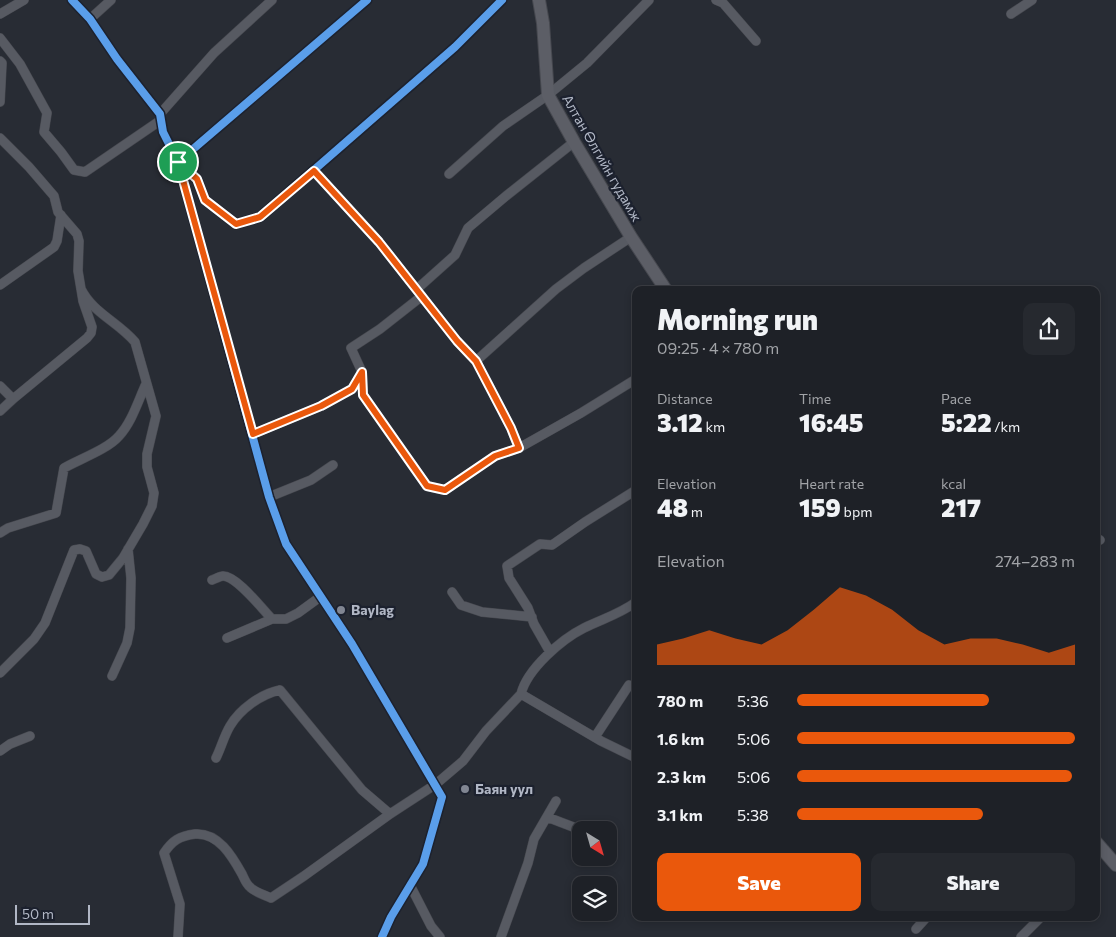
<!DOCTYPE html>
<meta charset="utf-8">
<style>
:root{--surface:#1e2127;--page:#26292f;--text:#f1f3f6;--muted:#a1a3a7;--line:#3c3e44;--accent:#ea580c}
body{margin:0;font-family:Commissioner,sans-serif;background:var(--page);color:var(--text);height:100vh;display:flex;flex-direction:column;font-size:19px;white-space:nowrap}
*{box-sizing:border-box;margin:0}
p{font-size:16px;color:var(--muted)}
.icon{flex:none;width:28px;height:28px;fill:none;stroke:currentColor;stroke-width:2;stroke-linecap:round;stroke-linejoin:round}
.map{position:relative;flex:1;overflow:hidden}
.side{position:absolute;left:632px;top:286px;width:468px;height:635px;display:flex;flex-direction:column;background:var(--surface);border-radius:10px;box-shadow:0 2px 8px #0003,0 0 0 1px var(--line)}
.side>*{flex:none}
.needle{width:32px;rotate:143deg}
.fabs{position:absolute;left:572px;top:821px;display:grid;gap:10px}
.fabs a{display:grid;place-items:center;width:45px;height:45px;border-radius:10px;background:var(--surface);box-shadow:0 2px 8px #0003,0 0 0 1px var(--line);font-size:25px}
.scale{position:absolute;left:15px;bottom:12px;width:75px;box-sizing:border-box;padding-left:5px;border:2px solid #b1b7c5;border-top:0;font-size:14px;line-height:18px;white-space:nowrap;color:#b1b7c5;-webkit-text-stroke:4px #1c212e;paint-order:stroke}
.pin{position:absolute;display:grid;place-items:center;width:42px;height:42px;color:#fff;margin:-21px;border:2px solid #fff;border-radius:50%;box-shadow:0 1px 5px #0007}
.round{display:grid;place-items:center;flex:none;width:52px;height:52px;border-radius:10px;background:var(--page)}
.head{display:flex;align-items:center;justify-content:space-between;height:85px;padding:0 25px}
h1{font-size:28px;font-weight:800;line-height:38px}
.stats{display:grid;grid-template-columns:repeat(3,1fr);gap:8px;height:85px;padding:5px 25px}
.stats div{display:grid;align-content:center}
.stats b{font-size:25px;font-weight:800}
.stats small{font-size:14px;font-weight:400}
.stats p{font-size:14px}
.chart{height:140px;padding:10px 25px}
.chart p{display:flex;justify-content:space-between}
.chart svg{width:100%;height:90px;margin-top:5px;fill:var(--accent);opacity:.7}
.action{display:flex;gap:10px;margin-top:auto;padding:10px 25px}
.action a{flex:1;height:58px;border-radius:10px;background:var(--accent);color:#fff;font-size:20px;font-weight:800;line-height:58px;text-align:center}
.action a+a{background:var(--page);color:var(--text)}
ul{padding:0 25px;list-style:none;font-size:16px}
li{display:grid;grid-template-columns:80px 60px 1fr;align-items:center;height:38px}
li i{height:12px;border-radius:6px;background:var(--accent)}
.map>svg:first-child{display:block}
</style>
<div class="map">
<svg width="1116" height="937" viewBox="0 0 1116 937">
<rect width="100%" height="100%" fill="#282c34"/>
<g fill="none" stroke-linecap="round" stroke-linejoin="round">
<defs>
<path id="minor" d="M72 0 90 19 117 59 160 114 163 132 178 162 269 497 286 544 352 644 442 797 423 864 391 917 382 937
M367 0 178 162 197 179 205 200 236 224 260 217 455 47 502 0
M716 0 723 3 756 41
M0 14 24 0
M1011 14 1032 0
M90 19 111 0
M0 38 20 64 47 113 44 132 61 152 74 170 85 172 161 120
M0 61 2 63 0 102
M160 114 214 53 272 0
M0 138 29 167 54 196 58 212 77 234 79 241 78 271 83 301 92 327 91 333 87 338 13 399
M314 171 379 242 457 341 476 361 511 428 519 448
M449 174 503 126 548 95 587 63 649 0
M0 285 54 247 57 241 61 215
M417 289 455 255 468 228 506 196 574 142
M476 361 556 289 584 268 631 237
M362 372 363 395 427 486 445 490 495 456 519 448 581 413 636 379
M0 386 13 399 0 411
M253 434 321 406 352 389 362 372 351 348 380 329 422 296
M269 497 311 480 333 465
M0 533 8 528 56 513 64 468C80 459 108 449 119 436 132 422 138 401 146 384
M1096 538 1100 540
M212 580C215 579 220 576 223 576 237 576 262 609 272 619
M452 592 461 605 482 612 532 617
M636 602C620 614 602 619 584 628 562 639 527 669 521 694L601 741 636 758
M227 638 272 619H286L298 613 320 597
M550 652 534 624 528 608 509 578 507 566 540 544 552 545 585 522 636 490
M0 673 34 639 45 623 74 550 80 549 86 551 96 574 102 577 109 575 123 558 143 524 152 506 154 493 147 467V454L156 416 135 342C118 322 93 313 81 289
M112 676 127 643 130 628 131 578 128 549
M595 737 629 685
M0 751 10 744 30 736
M216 758C221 748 224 736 230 726 240 709 261 694 280 690L362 790 390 814 436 784 463 761 486 731 521 694
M547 817 581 830
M410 885 431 926 440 937
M916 929 926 918
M178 937 180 904 164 853C172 841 179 836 195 834 218 832 232 856 242 874 244 878 246 884 250 887 254 892 265 895 271 898L304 876 390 814
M501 937 528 863 534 839 556 801
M1021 937 1040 918"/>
<path id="secondary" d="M539 0 543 23 548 95 574 142 631 237 666 290
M1096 842 1116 865"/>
</defs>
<use href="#minor" stroke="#46484f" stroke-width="10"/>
<use href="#secondary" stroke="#46484f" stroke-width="14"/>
<use href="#minor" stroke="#575a62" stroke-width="9"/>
<use href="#secondary" stroke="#5c5e66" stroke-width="12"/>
<defs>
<path id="cycleway" d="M72 0 90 19 117 59 160 114 163 132 178 162 269 497 286 544 352 644 442 797 423 864 391 917 382 937
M367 0 178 162 197 179 205 200 236 224 260 217 455 47 502 0"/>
</defs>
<use href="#cycleway" stroke="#1c212e" stroke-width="11"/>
<use href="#cycleway" stroke="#5a9eea" stroke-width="8"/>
</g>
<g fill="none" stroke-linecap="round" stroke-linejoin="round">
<defs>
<path id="route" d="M178 162 197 179 205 200 236 224 260 217 314 171 379 242 457 341 476 361 511 428 519 448 495 456 445 490 427 486 363 395 362 372 352 389 321 406 253 434Z"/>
</defs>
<use href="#route" stroke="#fff" stroke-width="10"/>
<use href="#route" stroke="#ea580c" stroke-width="6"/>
</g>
<g fill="#818692" stroke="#1c212e" stroke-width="2">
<circle cx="341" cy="610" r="5"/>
<circle cx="465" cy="789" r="5"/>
</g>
<g text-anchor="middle" stroke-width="4.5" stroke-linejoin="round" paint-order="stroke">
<g font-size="14" fill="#b1b7c5" stroke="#1c212e">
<text transform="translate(602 158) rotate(60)" y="5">Алтан Өлгийн гудамж</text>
</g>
<g font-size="14" font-weight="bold" fill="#b1b7c5" stroke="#1c212e" text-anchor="start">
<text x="351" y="615">Baylag</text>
<text x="475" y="794">Баян уул</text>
</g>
</g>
</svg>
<div class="fabs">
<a><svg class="needle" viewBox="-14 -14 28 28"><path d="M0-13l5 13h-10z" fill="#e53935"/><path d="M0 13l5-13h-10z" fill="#a1a3a7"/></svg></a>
<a><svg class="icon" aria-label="layers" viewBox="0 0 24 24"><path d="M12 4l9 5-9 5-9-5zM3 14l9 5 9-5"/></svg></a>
</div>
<div class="scale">50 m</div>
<div class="pin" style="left:178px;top:162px;background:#1e9e55"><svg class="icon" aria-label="arrive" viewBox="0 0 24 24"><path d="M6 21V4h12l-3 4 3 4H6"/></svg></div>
<section class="side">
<div class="head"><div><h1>Morning run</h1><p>09:25 · 4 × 780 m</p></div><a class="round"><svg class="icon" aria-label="share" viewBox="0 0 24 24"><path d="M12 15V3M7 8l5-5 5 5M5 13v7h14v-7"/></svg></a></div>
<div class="stats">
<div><p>Distance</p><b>3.12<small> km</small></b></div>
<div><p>Time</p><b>16:45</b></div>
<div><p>Pace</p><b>5:22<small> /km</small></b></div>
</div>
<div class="stats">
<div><p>Elevation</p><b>48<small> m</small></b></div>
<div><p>Heart rate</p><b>159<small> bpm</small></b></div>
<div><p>kcal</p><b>217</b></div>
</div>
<div class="chart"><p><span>Elevation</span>274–283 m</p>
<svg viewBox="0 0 160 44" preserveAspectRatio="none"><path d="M0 44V34L10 31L20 27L30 31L40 34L50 27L60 17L70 6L80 10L90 17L100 27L110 34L120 31L130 31L140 34L150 38L160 34V44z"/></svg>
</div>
<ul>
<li><b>780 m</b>5:36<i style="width:69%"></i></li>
<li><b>1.6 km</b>5:06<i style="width:100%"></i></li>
<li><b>2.3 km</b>5:06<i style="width:99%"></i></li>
<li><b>3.1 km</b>5:38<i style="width:67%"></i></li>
</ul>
<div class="action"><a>Save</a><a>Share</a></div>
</section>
</div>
